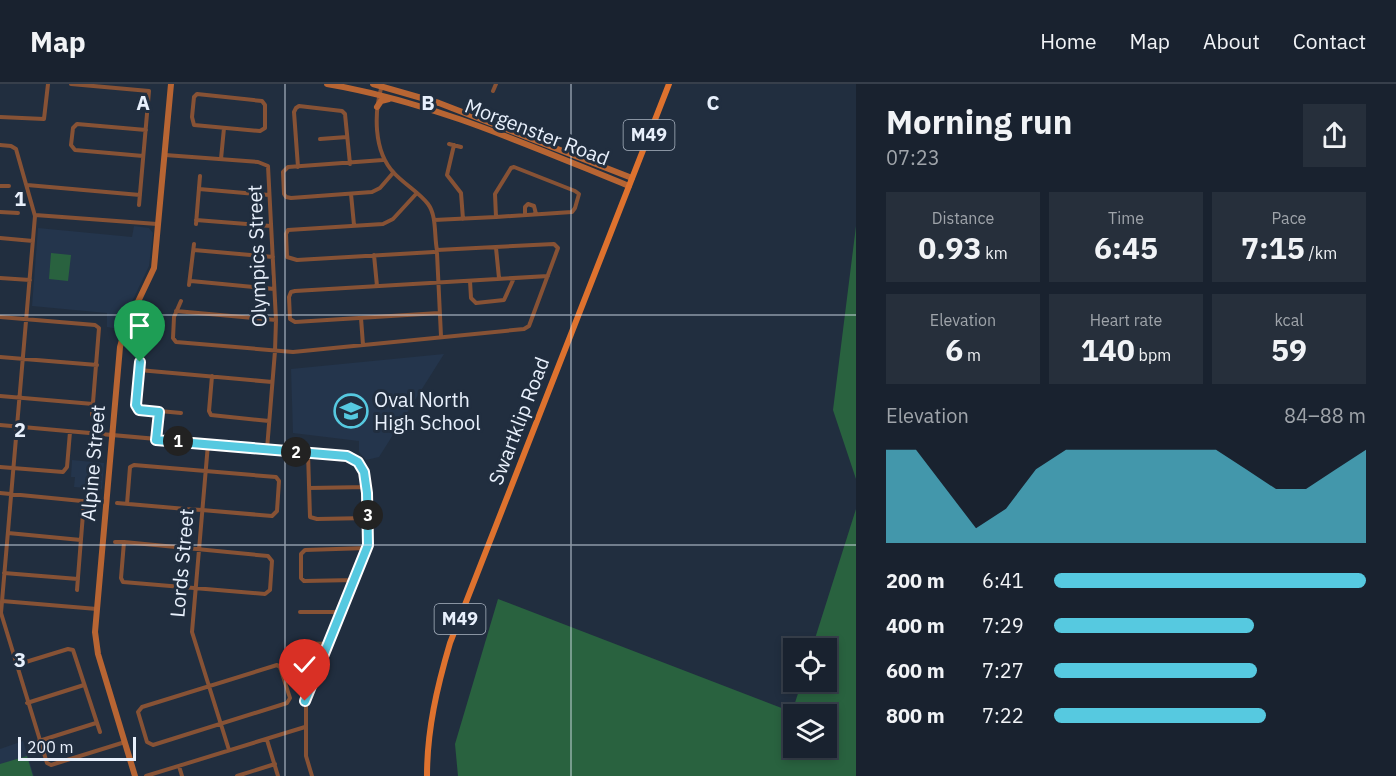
<!DOCTYPE html>
<meta charset="utf-8">
<style>
:root{--surface:#19222f;--page:#262f3b;--text:#f1f3f6;--muted:#9fa4aa;--line:#373f4b;--accent:#56c9e0}
body{margin:0;font-family:"IBM Plex Sans",sans-serif;background:var(--page);color:var(--text);height:100vh;display:flex;flex-direction:column;font-size:22px;white-space:nowrap}
*{box-sizing:border-box;margin:0}
p{font-size:20px;color:var(--muted)}
.icon{flex:none;width:33px;height:33px;fill:none;stroke:currentColor;stroke-width:2;stroke-linecap:round;stroke-linejoin:round}
.map{position:relative;flex:1;overflow:hidden}
.details{display:flex;flex-direction:column;background:var(--surface);width:540px}
.details>*{flex:none}
.controls{position:absolute;left:783px;top:554px;display:grid;gap:12px}
.controls a{display:grid;place-items:center;width:54px;height:54px;border-radius:0px;background:var(--surface);box-shadow:0 3px 9px #0003,0 0 0 2px var(--line);font-size:30px}
.scale{position:absolute;left:18px;bottom:15px;width:118px;box-sizing:border-box;padding-left:6px;border:3px solid #e8f0fc;border-top:0;font-size:16px;line-height:21px;white-space:nowrap;color:#e8f0fc;-webkit-text-stroke:4px #212e3f;paint-order:stroke}
.pin{position:absolute;display:grid;place-items:center;width:51px;height:51px;color:#fff;margin:-62px -26px;border-radius:50% 50% 50% 0;rotate:-45deg;box-shadow:0 0 6px #0007}
.pin .icon{rotate:45deg}
.km{position:absolute;width:30px;height:30px;margin:-15px;border-radius:50%;background:#222;color:#fff;font-size:16px;line-height:30px;text-align:center}
.round{display:grid;place-items:center;flex:none;width:63px;height:63px;border-radius:0px;background:var(--page)}
.head{display:flex;align-items:center;justify-content:space-between;height:102px;padding:0 30px}
h1{font-size:33px;font-weight:700;line-height:45px}
.figures{display:grid;grid-template-columns:repeat(3,1fr);gap:9px;height:102px;padding:6px 30px}
.figures div{display:grid;align-content:center;border-radius:0px;background:var(--page);text-align:center}
.figures b{font-size:30px;font-weight:700}
.figures small{font-size:16px;font-weight:400}
.figures p{font-size:16px}
.chart{height:168px;padding:12px 30px}
.chart p{display:flex;justify-content:space-between}
.chart svg{width:100%;height:108px;margin-top:6px;fill:var(--accent);opacity:.7}
ul{padding:0 30px;list-style:none;font-size:20px}
li{display:grid;grid-template-columns:96px 72px 1fr;align-items:center;height:45px}
li i{height:15px;border-radius:8px;background:var(--accent)}
header{display:flex;align-items:center;gap:36px;box-sizing:border-box;height:84px;padding:0 30px;background:var(--surface);border-bottom:2px solid var(--line)}
header strong{font-size:28px}
nav{display:flex;gap:33px;margin-inline-start:auto;font-size:21px}
main{display:flex;flex:1;min-height:0}
.map>svg:first-child{display:block}
</style>
<header>
<strong>Map</strong>
<nav><a>Home</a><a>Map</a><a>About</a><a>Contact</a></nav>
</header>
<main>
<div class="map">
<svg width="856" height="692" viewBox="0 0 856 692">
<rect width="100%" height="100%" fill="#212e3f"/>
<path fill="#24354c" d="M134 142 149 144 153 149 149 182 119 245 107 243V229L32 222 38 144 132 153Z
M444 270 379 373 366 376 359 368V357L293 349 291 285Z
M72 376 104 379 102 405 74 403 75 393H71Z
M23 657 34 692H0V665Z"/>
<path fill="#29623f" fill-rule="evenodd" d="M856 142V395L833 326Z
M51 169 71 171 68 197 49 195Z
M856 425V692H458L455 660 498 515 792 628 802 597H826V564H812ZM794 630H826V663H794Z
M27 672 33 692H0V680Z"/>
<g fill="none" stroke-linecap="round" stroke-linejoin="round">
<path stroke="#875235" stroke-width="4" d="M71 0 149 7 139 121
M382 1C374 28 373 67 394 89 404 100 419 108 428 120 437 132 434 152 437 166
M493 7 496 0
M197 10 262 17 265 21V44L260 47 194 41 192 33 194 13Z
M0 33 44 35 48 0
M320 55 347 53
M449 60 461 63
M0 61 11 62 16 65 35 132 1 529 47 679 51 681 125 658
M454 61 447 91 461 109 463 135
M165 71 258 78 268 82 276 236 275 267 267 365
M143 72 75 66 71 61 73 44 77 40 146 46
M221 75 224 44
M383 76 288 83 283 88 284 110 286 113 291 114 372 108 380 104 393 89
M298 83 294 28 296 24 299 22 342 27 345 30 350 80
M27 101 140 111
M0 102H9
M199 105 269 111
M351 110 354 141
M416 110 393 135 383 140 288 146 286 150 287 173 297 176 434 168
M0 128 18 129
M525 130V123L528 120 534 122 536 130
M35 131 157 140
M196 136 271 142
M434 136 496 133 495 110 511 84 514 83 575 107 579 110 575 124 572 128 496 133
M196 140 200 92
M0 154 33 157
M496 164 499 194
M194 166 273 173
M437 169 441 252
M374 171 377 202
M0 194 30 196
M191 197 274 205
M470 197 471 214 476 219 504 216 514 194
M189 201 194 160
M181 217 174 233 173 254 176 258 293 268 524 245 529 242 558 164 554 160 437 166
M176 227 276 236
M439 229 295 238 290 235 289 213 291 208 295 207 548 192
M0 233 95 241 99 244 92 331
M361 234 363 261
M0 273 97 281
M140 278 136 321 138 325 181 329
M139 286 272 298
M212 292 209 327 211 331 269 337
M0 312 93 320
M0 341 347 372 358 378 364 388 367 409 368 461 306 614V672L312 692
M156 356 159 328
M208 360 192 548 229 666
M308 369 310 433 317 435 368 434
M0 383 63 388 67 383 70 348
M309 404 367 403
M0 409 92 418
M117 419 186 425 202 426 272 432 277 427 279 397 276 393 134 381 130 383 127 420
M8 449 81 456
M115 458H124L268 472 272 477 270 506 265 510 123 498 121 494 124 458
M4 489 78 495
M355 496 304 497 301 494V470L305 466 367 464
M77 506 84 417
M2 517 97 525
M300 528H342
M300 559 328 560
M16 581 68 565 73 566 100 648
M277 581 280 583 290 614 287 619 153 661 147 658 138 628 142 623Z
M27 619 84 601
M267 656 278 692
M39 657 96 639
M179 682 182 692
M146 692 305 643
M237 692 275 680"/>
<path stroke="#b86533" stroke-width="6" d="M327 0C433 18 530 62 629 102
M373 0 439 19 632 94
M377 23 381 17 389 15
M135 692 98 570 95 548 120 263 125 245 154 184 171 0"/>
<path stroke="#de722e" stroke-width="6" d="M427 692C427 646 437 603 450 559L669 0"/>
</g>
<g fill="none" stroke-linecap="round" stroke-linejoin="round">
<defs>
<path id="route" d="M140 278 136 321 139 326 159 328 156 356 347 372 358 378 364 388 367 409 368 461 305 617"/>
</defs>
<use href="#route" stroke="#fff" stroke-width="12"/>
<use href="#route" stroke="#56c9e0" stroke-width="8"/>
</g>
<path fill="none" stroke="#e8f0fc" stroke-width="1.5" stroke-opacity="0.55" d="M285 0V692M571 0V692M0 231H856M0 461H856"/>
<defs>
<symbol id="school-ring" viewBox="-11 -11 22 22"><circle r="9.5" fill="#212e3f" stroke="#56c9e0" stroke-width="1.5"/><path d="M0-5L7-2L0 1L-7-2ZM-4 1L0 2.5L4 1V4Q0 6-4 4Z" fill="#56c9e0"/></symbol>
</defs>
<g fill-rule="evenodd">
<use href="#school-ring" x="332" y="308" width="38" height="38"/>
</g>
<g text-anchor="middle" stroke-width="6" stroke-linejoin="round" paint-order="stroke">
<g fill="#212e3f" stroke="#acb6c3" stroke-width="1.5">
<rect x="623.5" y="36" width="51" height="30" rx="4.5"/>
<rect x="434.5" y="520" width="51" height="30" rx="4.5"/>
</g>
<g font-size="18" font-weight="bold" fill="#e8f0fc">
<text x="649" y="57">M49</text>
<text x="460" y="541">M49</text>
</g>
<g font-size="20" fill="#e8f0fc" stroke="#212e3f">
<text transform="translate(537 48) rotate(21)" y="7">Morgenster Road</text>
<text transform="translate(257 172) rotate(-92)" y="7">Olympics Street</text>
<text transform="translate(519 337) rotate(-69)" y="7">Swartklip Road</text>
<text transform="translate(93 379) rotate(-85)" y="7">Alpine Street</text>
<text transform="translate(182 479) rotate(-85)" y="7">Lords Street</text>
</g>
<g font-size="20" fill="#e8f0fc" stroke="#212e3f" text-anchor="start">
<text x="374" y="323">Oval North<tspan x="374" dy="23">High School</tspan></text>
</g>
</g>
<g font-size="20" text-anchor="middle" font-weight="bold" fill="#e8f0fc" stroke="#212e3f" stroke-width="6" stroke-linejoin="round" paint-order="stroke">
<text x="143" y="26">A</text>
<text x="428" y="26">B</text>
<text x="713" y="26">C</text>
<text x="20" y="122">1</text>
<text x="20" y="353">2</text>
<text x="20" y="583">3</text>
</g>
</svg>
<div class="controls">
<a><svg class="icon" aria-label="locate" viewBox="0 0 24 24"><circle cx="12" cy="12" r="6"/><path d="M12 2v4M12 18v4M2 12h4M18 12h4"/></svg></a>
<a><svg class="icon" aria-label="layers" viewBox="0 0 24 24"><path d="M12 4l9 5-9 5-9-5zM3 14l9 5 9-5"/></svg></a>
</div>
<div class="scale">200 m</div>
<div class="pin" style="left:140px;top:278px;background:#1e9e55"><svg class="icon" aria-label="arrive" viewBox="0 0 24 24"><path d="M6 21V4h12l-3 4 3 4H6"/></svg></div>
<div class="pin" style="left:305px;top:617px;background:#d93025"><svg class="icon" aria-label="check" viewBox="0 0 24 24"><path d="M5 12l5 5 9-10"/></svg></div>
<b class="km" style="left:178px;top:357px">1</b>
<b class="km" style="left:296px;top:368px">2</b>
<b class="km" style="left:368px;top:431px">3</b>
</div>
<section class="details">
<div class="head"><div><h1>Morning run</h1><p>07:23</p></div><a class="round"><svg class="icon" aria-label="share" viewBox="0 0 24 24"><path d="M12 15V3M7 8l5-5 5 5M5 13v7h14v-7"/></svg></a></div>
<div class="figures">
<div><p>Distance</p><b>0.93<small> km</small></b></div>
<div><p>Time</p><b>6:45</b></div>
<div><p>Pace</p><b>7:15<small> /km</small></b></div>
</div>
<div class="figures">
<div><p>Elevation</p><b>6<small> m</small></b></div>
<div><p>Heart rate</p><b>140<small> bpm</small></b></div>
<div><p>kcal</p><b>59</b></div>
</div>
<div class="chart"><p><span>Elevation</span>84–88 m</p>
<svg viewBox="0 0 160 44" preserveAspectRatio="none"><path d="M0 44V6L10 6L20 22L30 38L40 30L50 14L60 6L70 6L80 6L90 6L100 6L110 6L120 14L130 22L140 22L150 14L160 6V44z"/></svg>
</div>
<ul>
<li><b>200 m</b>6:41<i style="width:100%"></i></li>
<li><b>400 m</b>7:29<i style="width:64%"></i></li>
<li><b>600 m</b>7:27<i style="width:65%"></i></li>
<li><b>800 m</b>7:22<i style="width:68%"></i></li>
</ul>
</section>
</main>
